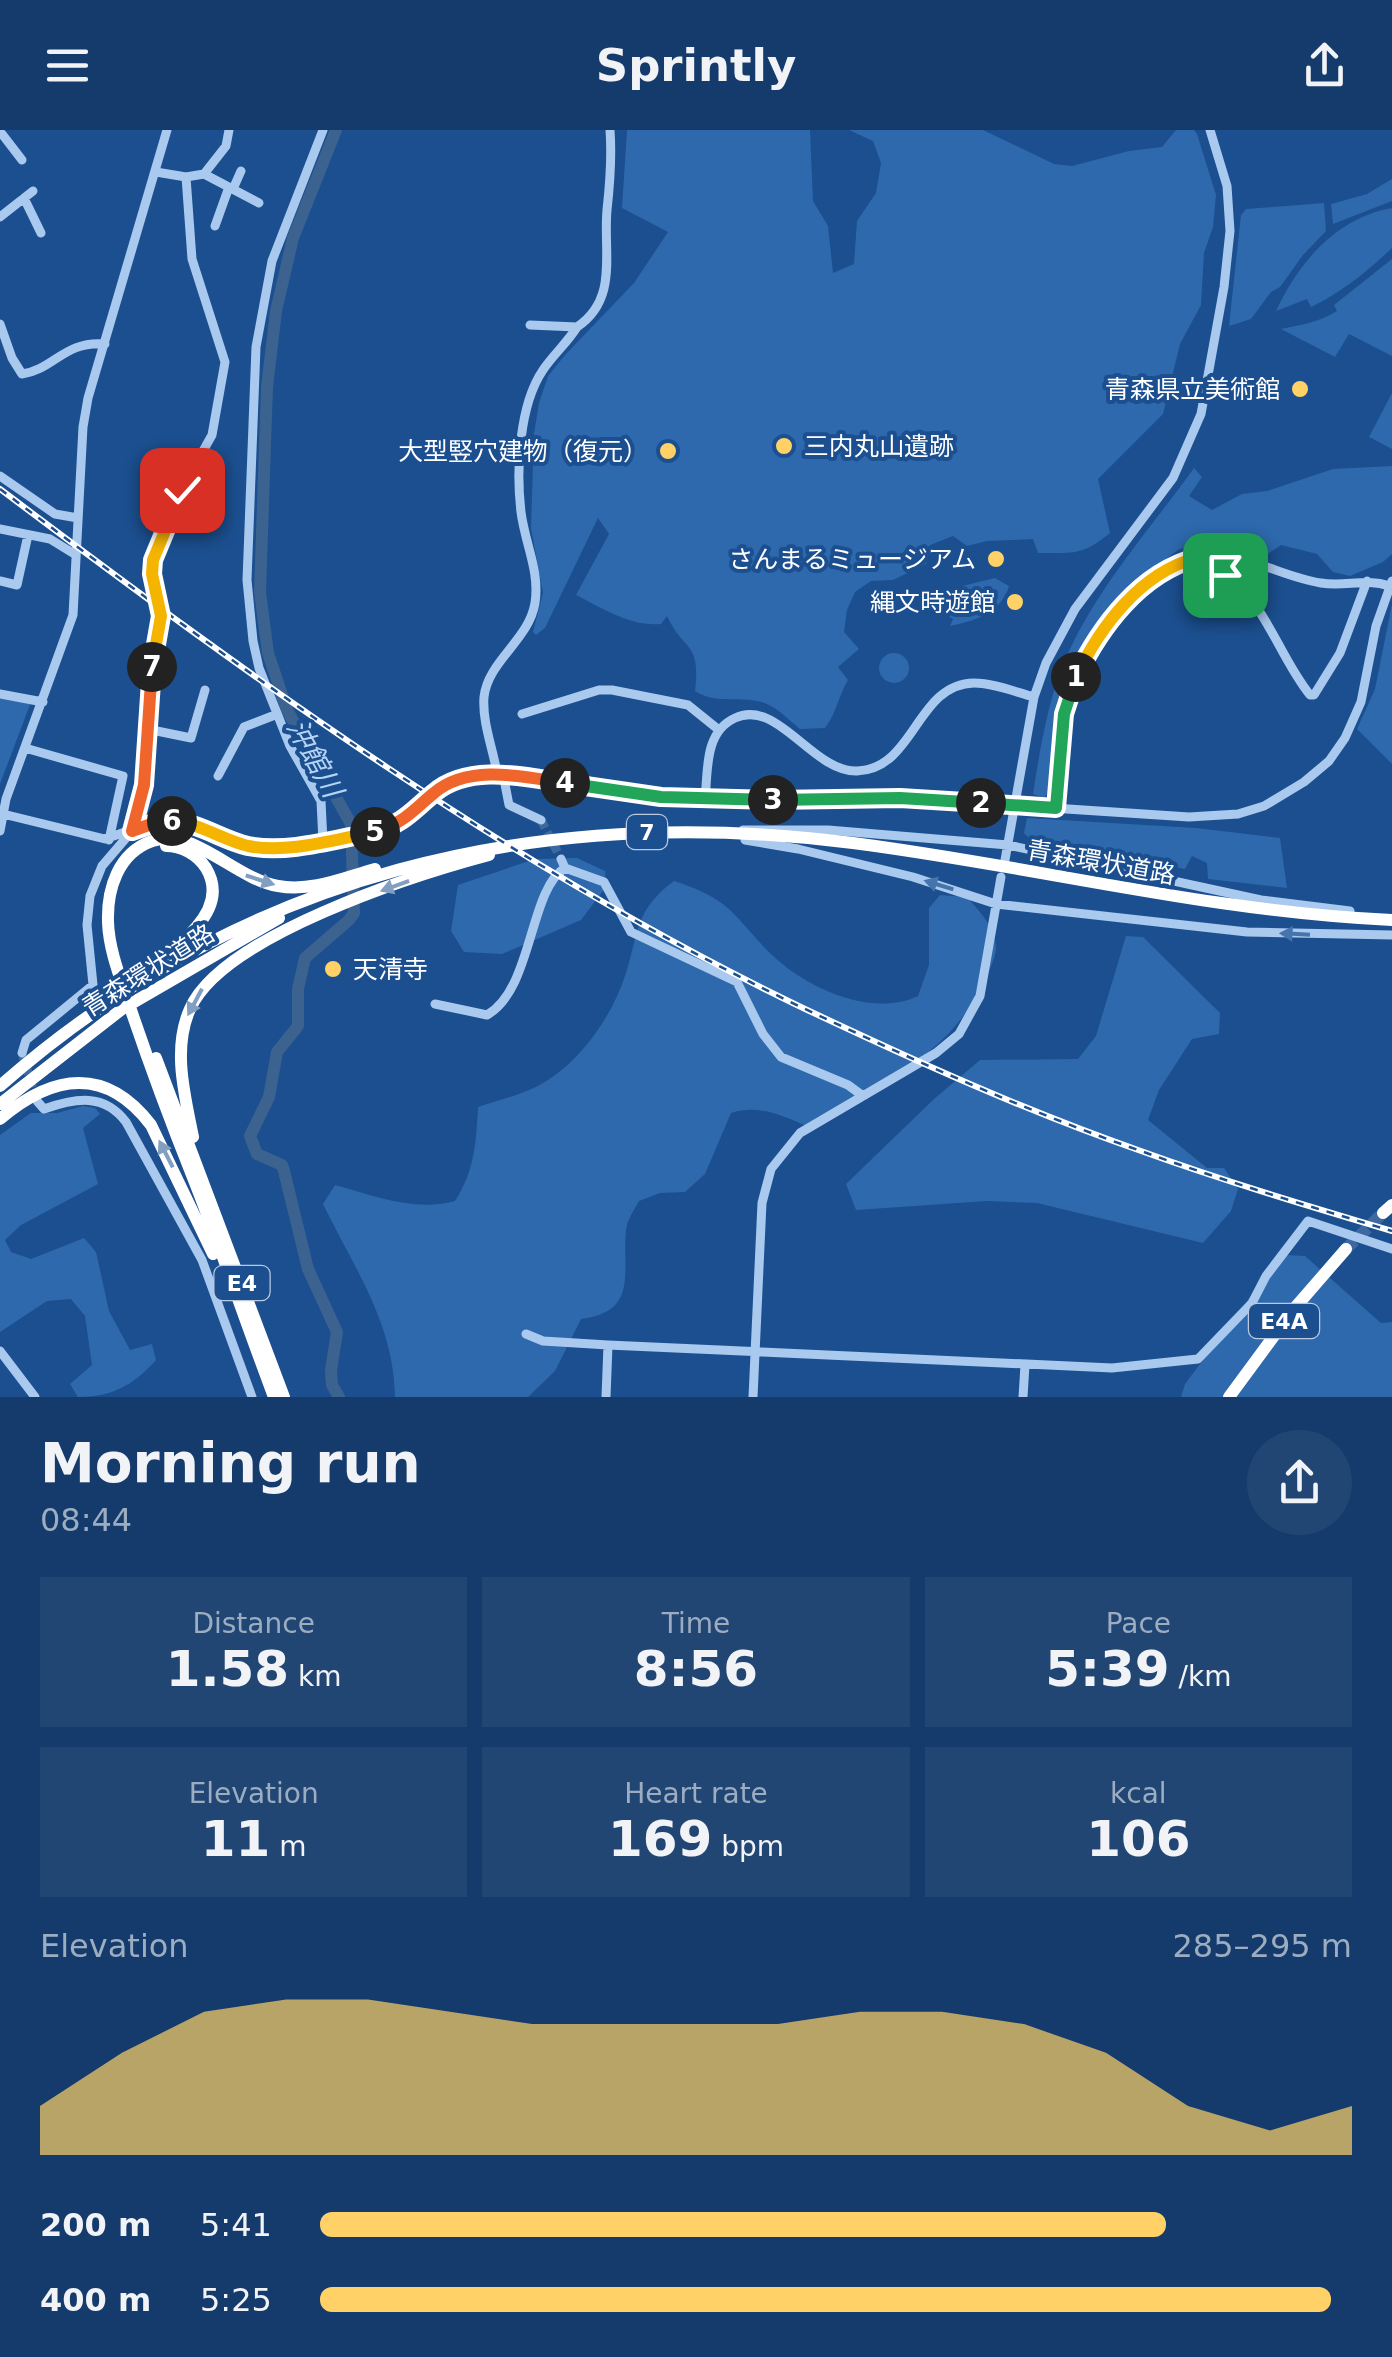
<!DOCTYPE html>
<meta charset="utf-8">
<style>
:root{--surface:#143b6b;--page:#214673;--text:#f1f3f6;--muted:#9dadc1;--accent:#ffd166}
body{margin:0;font-family:"DejaVu Sans","Noto Sans JP",sans-serif;background:var(--page);color:var(--text);height:100vh;display:flex;flex-direction:column;font-size:38px;white-space:nowrap}
*{box-sizing:border-box;margin:0}
p{font-size:32px;color:var(--muted)}
.icon{flex:none;width:55px;height:55px;fill:none;stroke:currentColor;stroke-width:2;stroke-linecap:round;stroke-linejoin:round}
.map{position:relative;height:1267px;overflow:hidden}
.side{display:flex;flex-direction:column;background:var(--surface);flex:1}
.side>*{flex:none}
.pin{position:absolute;display:grid;place-items:center;width:85px;height:85px;color:#fff;margin:-42px;border-radius:20px;box-shadow:0 5px 15px #0006}
.km{position:absolute;width:50px;height:50px;margin:-25px;border-radius:50%;background:#222;color:#fff;font-size:28px;line-height:50px;text-align:center}
.round{display:grid;place-items:center;flex:none;width:105px;height:105px;border-radius:52px;background:var(--page)}
.overview{display:flex;align-items:center;justify-content:space-between;height:170px;padding:0 40px}
h1{font-size:55px;font-weight:800;line-height:75px}
.figures{display:grid;grid-template-columns:repeat(3,1fr);gap:15px;height:170px;padding:10px 40px}
.figures div{display:grid;align-content:center;border-radius:0px;background:var(--page);text-align:center}
.figures b{font-size:50px;font-weight:800}
.figures small{font-size:28px;font-weight:400}
.figures p{font-size:28px}
.chart{height:280px;padding:20px 40px}
.chart p{display:flex;justify-content:space-between}
.chart svg{width:100%;height:180px;margin-top:10px;fill:var(--accent);opacity:.7}
ul{padding:0 40px;list-style:none;font-size:32px}
li{display:grid;grid-template-columns:160px 120px 1fr;align-items:center;height:75px}
li i{height:25px;border-radius:12px;background:var(--accent)}
header{display:flex;justify-content:space-between;align-items:center;height:130px;padding:0 40px;background:var(--surface);font-size:45px;font-weight:800}
.map>svg:first-child{display:block}
</style>
<header><svg class="icon" aria-label="menu" viewBox="0 0 24 24"><path d="M4 6h16M4 12h16M4 18h16"/></svg>Sprintly<svg class="icon" aria-label="share" viewBox="0 0 24 24"><path d="M12 15V3M7 8l5-5 5 5M5 13v7h14v-7"/></svg></header>
<div class="map">
<svg width="1392" height="1267" viewBox="0 0 1392 1267">
<rect width="100%" height="100%" fill="#1b4f8f"/>
<path fill="#2e69ad" d="M627 0H810L813 71 828 96 833 143 854 134 857 91 876 63 881 33 873 11 849 0H983L1054 34 1072 36 1129 21 1162 17 1176 0H1194L1197 4 1216 65 1213 97 1204 123 1201 175 1180 214 1163 284 1098 349 1110 403C1082 426 1073 423 1038 423L1033 409 987 411 967 416 953 406 930 415 926 434 893 450 871 451 855 462 847 480 844 502 859 519 838 537 848 550C838 567 837 582 825 598L800 599C790 591 779 579 767 574 743 564 718 576 695 561 701 510 684 523 667 486L661 494C631 497 602 478 576 465L609 404 598 388 545 498 536 505 533 502 543 463 531 398 534 304 539 273 548 246 565 225 634 153 668 102 622 78Z
M1392 49V71L1333 94 1331 74 1367 64Z
M1324 73 1326 101 1303 125 1280 157 1271 162 1251 189 1229 196 1241 85 1246 79Z
M1392 78V118C1367 142 1342 162 1311 177L1307 169 1276 181C1299 132 1336 88 1392 78Z
M1392 129V226L1349 204 1335 227 1281 199C1301 195 1319 192 1337 181L1334 175Z
M1392 263V319L1369 307Z
M1392 336V424L1383 432 1350 446 1333 442 1317 424 1281 415 1269 423 1214 407 1178 420 1125 459 1084 515 1067 551 1055 593 1048 663 1044 668 1033 664C1039 626 1045 588 1057 551 1084 472 1146 405 1194 338L1202 347 1189 366 1212 380 1242 364 1267 361 1333 339Z
M995 448 1009 456C1001 483 975 491 950 496L953 489 924 473 962 456Z
M1392 474V634L1357 599 1375 559Z
M879 538a15 15 0 1 1 30 0a15 15 0 1 1-30 0Z
M0 567 31 572 0 654Z
M1027 688 1196 698 1280 708 1287 758 1208 749 1207 733 1192 726 1185 739 1031 710 1024 703Z
M577 728 605 741 606 757 581 790 502 824 464 822 451 801 458 755 535 729Z
M674 751C693 757 713 765 729 779 744 793 756 810 771 824 806 858 872 888 918 866L929 835V778L940 765 967 767C980 782 996 798 996 819 995 830 987 846 982 855 949 927 871 960 806 996 782 985 757 974 731 983L705 1044 685 1062 660 1063 639 1071C634 1080 627 1090 626 1100 622 1142 639 1182 581 1189L555 1241 528 1267H395C394 1193 354 1138 323 1074L335 1055C375 1066 415 1082 455 1071 475 1040 476 1012 478 977 499 970 525 964 543 953 581 931 613 885 626 843 639 801 635 780 674 751Z
M1126 806 1143 807 1220 883 1219 904 1192 909 1159 960 1148 990 1207 1038H1224L1238 1059 1231 1081 1203 1113 1037 1073 987 1071 856 1080 846 1054 934 969 980 930 1078 929 1096 906Z
M83 976 95 978 100 984 83 998 98 1054 21 1095 5 1110 11 1122 31 1129 84 1108 96 1122 109 1181 130 1220 152 1214 156 1230C133 1256 111 1267 78 1267L70 1254 92 1235 85 1186 71 1169 47 1171 0 1202V1005L31 983H57Z
M1287 1125 1305 1126 1381 1193 1392 1192V1267H1181L1185 1254 1271 1139Z"/>
<g fill="none" stroke-linecap="round" stroke-linejoin="round">
<path stroke="#3c6290" stroke-width="12" d="M336 0 293 108 276 181 267 257 260 462 268 523 287 580 351 694 354 783 349 790 305 828 298 859V896L277 922 269 967 250 1006 257 1024 282 1035 284 1041 308 1139 337 1202 331 1240 332 1255 339 1267"/>
<path stroke="#3d69a0" stroke-width="9" stroke-dasharray="9 4.5" stroke-linecap="butt" d="M541 690 561 729
M22 923 36 969"/>
<path stroke="#3d69a0" stroke-width="12" stroke-dasharray="12 6" stroke-linecap="butt" d="M1346 1119 1383 1083"/>
<path stroke="#a9c9ee" stroke-width="9" d="M2 4 22 30
M204 44 226 16 229 0
M186 47 204 44 259 73
M233 59 241 41
M24 68 41 103
M0 87 33 61
M215 96 229 57
M0 194 12 228 22 244C53 240 65 210 105 214
M530 195 577 197C619 169 603 122 607 80 610 53 612 27 610 0
M0 346 55 384 78 388
M0 399 50 409 76 425
M1196 428C1207 444 1232 447 1247 464 1272 494 1285 534 1310 565H1314L1340 523 1367 451
M0 451 17 455 28 405
M0 564 43 572
M522 584 599 560H612L688 575 719 600
M147 599 191 608 205 560
M25 618 123 646 109 710
M497 643C493 619 482 592 484 567 488 531 529 510 535 473 540 441 525 414 521 382 516 340 519 275 543 240 553 225 567 213 577 197
M503 644 509 675 541 690
M218 646 244 597 275 585
M705 670C708 641 704 602 735 588 778 568 812 642 857 641 915 639 916 554 974 553 994 553 1015 562 1034 567L1046 533 1075 479 1173 348 1201 284 1224 157 1230 101 1227 56 1210 0
M1055 678C1058 639 1058 595 1072 557 1090 505 1151 428 1210 426 1252 425 1282 447 1321 453 1345 457 1366 448 1389 456
M3 684 105 709 145 695 170 691 200 697 248 715 291 717 388 698 404 691 446 654 497 643 661 667 705 670 900 668 1189 687 1238 684 1264 676 1304 652 1329 631 1345 608 1361 572 1376 496 1392 451
M743 700H828L1008 715 1261 770 1350 781
M0 701 6 669 73 485 83 297 88 268 167 0
M745 710 798 719 913 747 996 774 1247 802 1392 805
M323 712 321 671 290 616 259 538 253 511 247 450 256 217 272 131 323 0
M561 729 565 738 604 752 631 802 737 852 763 904 781 927 848 955 863 966
M1005 730 1034 567
M435 874 487 885C533 859 529 759 565 738
M22 923 26 910 93 855 87 795 90 766 102 736 132 701 144 655 150 553 161 486 152 444 153 430 181 360 212 305 225 232 192 129 186 47 156 42
M37 971 44 979C76 968 104 963 126 992L202 1130 252 1267
M526 1204 543 1211 608 1215 1112 1238 1198 1229 1252 1173 1266 1146 1308 1091 1392 1119
M0 1221 35 1267
M606 1267 608 1215
M753 1267 762 1073 771 1039 800 1003 936 923 959 904 980 866 1001 747
M1023 1267 1025 1235"/>
<path stroke="#fff" stroke-width="12" d="M126 850C158 828 236 788 206 738 197 724 181 716 166 716
M156 928 284 1267
M0 956C242 743 537 673 853 713 1033 736 1210 782 1392 790
M0 974 122 879 279 788
M0 989C53 944 106 936 151 995L213 1124
M193 1007C185 966 172 919 190 879 222 806 414 745 489 725
M1383 1083 1392 1075
M274 1267C246 1193 221 1118 192 1045 170 990 150 936 131 880 122 852 109 822 108 792 107 759 118 723 152 711 194 697 235 749 278 756 311 762 343 748 375 739
M1229 1267 1293 1180 1346 1119"/>
<defs>
<path id="rail" d="M0 359C254 550 515 740 803 878 913 930 1026 981 1141 1021 1224 1051 1308 1076 1392 1101"/>
</defs>
<use href="#rail" stroke="#fff" stroke-width="6"/>
<use href="#rail" stroke="#1b4f8f" stroke-width="2.5" stroke-dasharray="8" stroke-linecap="butt"/>
</g>
<defs><path id="oneway-solid" d="M-6-.8H1V-3.2L6.5 0L1 3.2V.8H-6Z" transform="scale(2.5)"/></defs>
<g fill="#829ec1">
<use href="#oneway-solid" transform="translate(260 750) rotate(18)"/>
<use href="#oneway-solid" transform="translate(395 756) rotate(160)"/>
<use href="#oneway-solid" transform="translate(195 872) rotate(118)"/>
<use href="#oneway-solid" transform="translate(166 1024) rotate(-117)"/>
</g>
<g fill="#4674ac">
<use href="#oneway-solid" transform="translate(939 755) rotate(-163)"/>
<use href="#oneway-solid" transform="translate(1295 804) rotate(-177)"/>
</g>
<g fill="none" stroke-linecap="round" stroke-linejoin="round">
<defs>
<path id="split-1" d="M1076 547C1100 497 1140 443 1196 428L1202 436 1225 445"/>
<path id="split-2" d="M981 673 1056 678 1064 584 1076 547"/>
<path id="split-3" d="M773 670 900 668 981 673"/>
<path id="split-4" d="M565 653 661 667 773 670"/>
<path id="split-5" d="M375 702C404 693 412 681 434 663 469 633 525 647 565 653"/>
<path id="split-6" d="M172 691C200 693 222 710 248 716 289 724 335 709 375 702"/>
<path id="split-7" d="M152 537 144 655 132 701 157 692 172 691"/>
<path id="split-8" d="M152 537 161 486 152 444 153 430 182 360"/>
</defs>
<use href="#split-1" stroke="#fff" stroke-width="20"/>
<use href="#split-2" stroke="#fff" stroke-width="20"/>
<use href="#split-3" stroke="#fff" stroke-width="20"/>
<use href="#split-4" stroke="#fff" stroke-width="20"/>
<use href="#split-5" stroke="#fff" stroke-width="20"/>
<use href="#split-6" stroke="#fff" stroke-width="20"/>
<use href="#split-7" stroke="#fff" stroke-width="20"/>
<use href="#split-8" stroke="#fff" stroke-width="20"/>
<use href="#split-1" stroke="#f5b400" stroke-width="12"/>
<use href="#split-2" stroke="#22a559" stroke-width="12"/>
<use href="#split-3" stroke="#22a559" stroke-width="12"/>
<use href="#split-4" stroke="#22a559" stroke-width="12"/>
<use href="#split-5" stroke="#f0652b" stroke-width="12"/>
<use href="#split-6" stroke="#f5b400" stroke-width="12"/>
<use href="#split-7" stroke="#f0652b" stroke-width="12"/>
<use href="#split-8" stroke="#f5b400" stroke-width="12"/>
</g>
<g fill="#ffd166" stroke="#1b4f8f" stroke-width="4">
<circle cx="1300" cy="259" r="10"/>
<circle cx="784" cy="316" r="10"/>
<circle cx="668" cy="321" r="10"/>
<circle cx="996" cy="429" r="10"/>
<circle cx="1015" cy="472" r="10"/>
<circle cx="333" cy="839" r="10"/>
</g>
<g text-anchor="middle" stroke-width="8" stroke-linejoin="round" paint-order="stroke">
<g fill="#1b4f8f" stroke="#bbcadd" stroke-width="2.5">
<rect x="627" y="685" width="40" height="34" rx="8"/>
<rect x="214.5" y="1136" width="55" height="34" rx="8"/>
<rect x="1249" y="1174" width="70" height="34" rx="8"/>
</g>
<g font-size="22" font-weight="bold" fill="#fff">
<text x="647" y="710">7</text>
<text x="242" y="1161">E4</text>
<text x="1284" y="1199">E4A</text>
</g>
<g font-size="25" fill="#fff" stroke="#1b4f8f" text-anchor="end">
<text x="1280" y="268">青森県立美術館</text>
<text x="804" y="325" text-anchor="start">三内丸山遺跡</text>
<text x="648" y="330">大型竪穴建物（復元）</text>
<text x="976" y="438">さんまるミュージアム</text>
<text x="995" y="481">縄文時遊館</text>
<text x="353" y="848" text-anchor="start">天清寺</text>
</g>
<g font-size="25" fill="#fff" stroke="#1b4f8f">
<text transform="translate(1101 732) rotate(10)" y="9">青森環状道路</text>
<text transform="translate(148 840) rotate(-32)" y="9">青森環状道路</text>
</g>
<g font-size="28" font-style="italic" fill="#b5d3f5" stroke="#1b4f8f">
<text transform="translate(315 628) rotate(61)" y="10">沖館川</text>
</g>
</g>
</svg>
<div class="pin" style="left:1225px;top:445px;background:#1e9e55"><svg class="icon" aria-label="arrive" viewBox="0 0 24 24"><path d="M6 21V4h12l-3 4 3 4H6"/></svg></div>
<div class="pin" style="left:182px;top:360px;background:#d93025"><svg class="icon" aria-label="check" viewBox="0 0 24 24"><path d="M5 12l5 5 9-10"/></svg></div>
<b class="km" style="left:1076px;top:547px">1</b>
<b class="km" style="left:981px;top:673px">2</b>
<b class="km" style="left:773px;top:670px">3</b>
<b class="km" style="left:565px;top:653px">4</b>
<b class="km" style="left:375px;top:702px">5</b>
<b class="km" style="left:172px;top:691px">6</b>
<b class="km" style="left:152px;top:537px">7</b>
</div>
<section class="side">
<div class="overview"><div><h1>Morning run</h1><p>08:44</p></div><a class="round"><svg class="icon" aria-label="share" viewBox="0 0 24 24"><path d="M12 15V3M7 8l5-5 5 5M5 13v7h14v-7"/></svg></a></div>
<div class="figures">
<div><p>Distance</p><b>1.58<small> km</small></b></div>
<div><p>Time</p><b>8:56</b></div>
<div><p>Pace</p><b>5:39<small> /km</small></b></div>
</div>
<div class="figures">
<div><p>Elevation</p><b>11<small> m</small></b></div>
<div><p>Heart rate</p><b>169<small> bpm</small></b></div>
<div><p>kcal</p><b>106</b></div>
</div>
<div class="chart"><p><span>Elevation</span>285–295 m</p>
<svg viewBox="0 0 160 44" preserveAspectRatio="none"><path d="M0 44V32L10 19L20 9L30 6L40 6L50 9L60 12L70 12L80 12L90 12L100 9L110 9L120 12L130 19L140 32L150 38L160 32V44z"/></svg>
</div>
<ul>
<li><b>200 m</b>5:41<i style="width:82%"></i></li>
<li><b>400 m</b>5:25<i style="width:98%"></i></li>
</ul>
</section>
